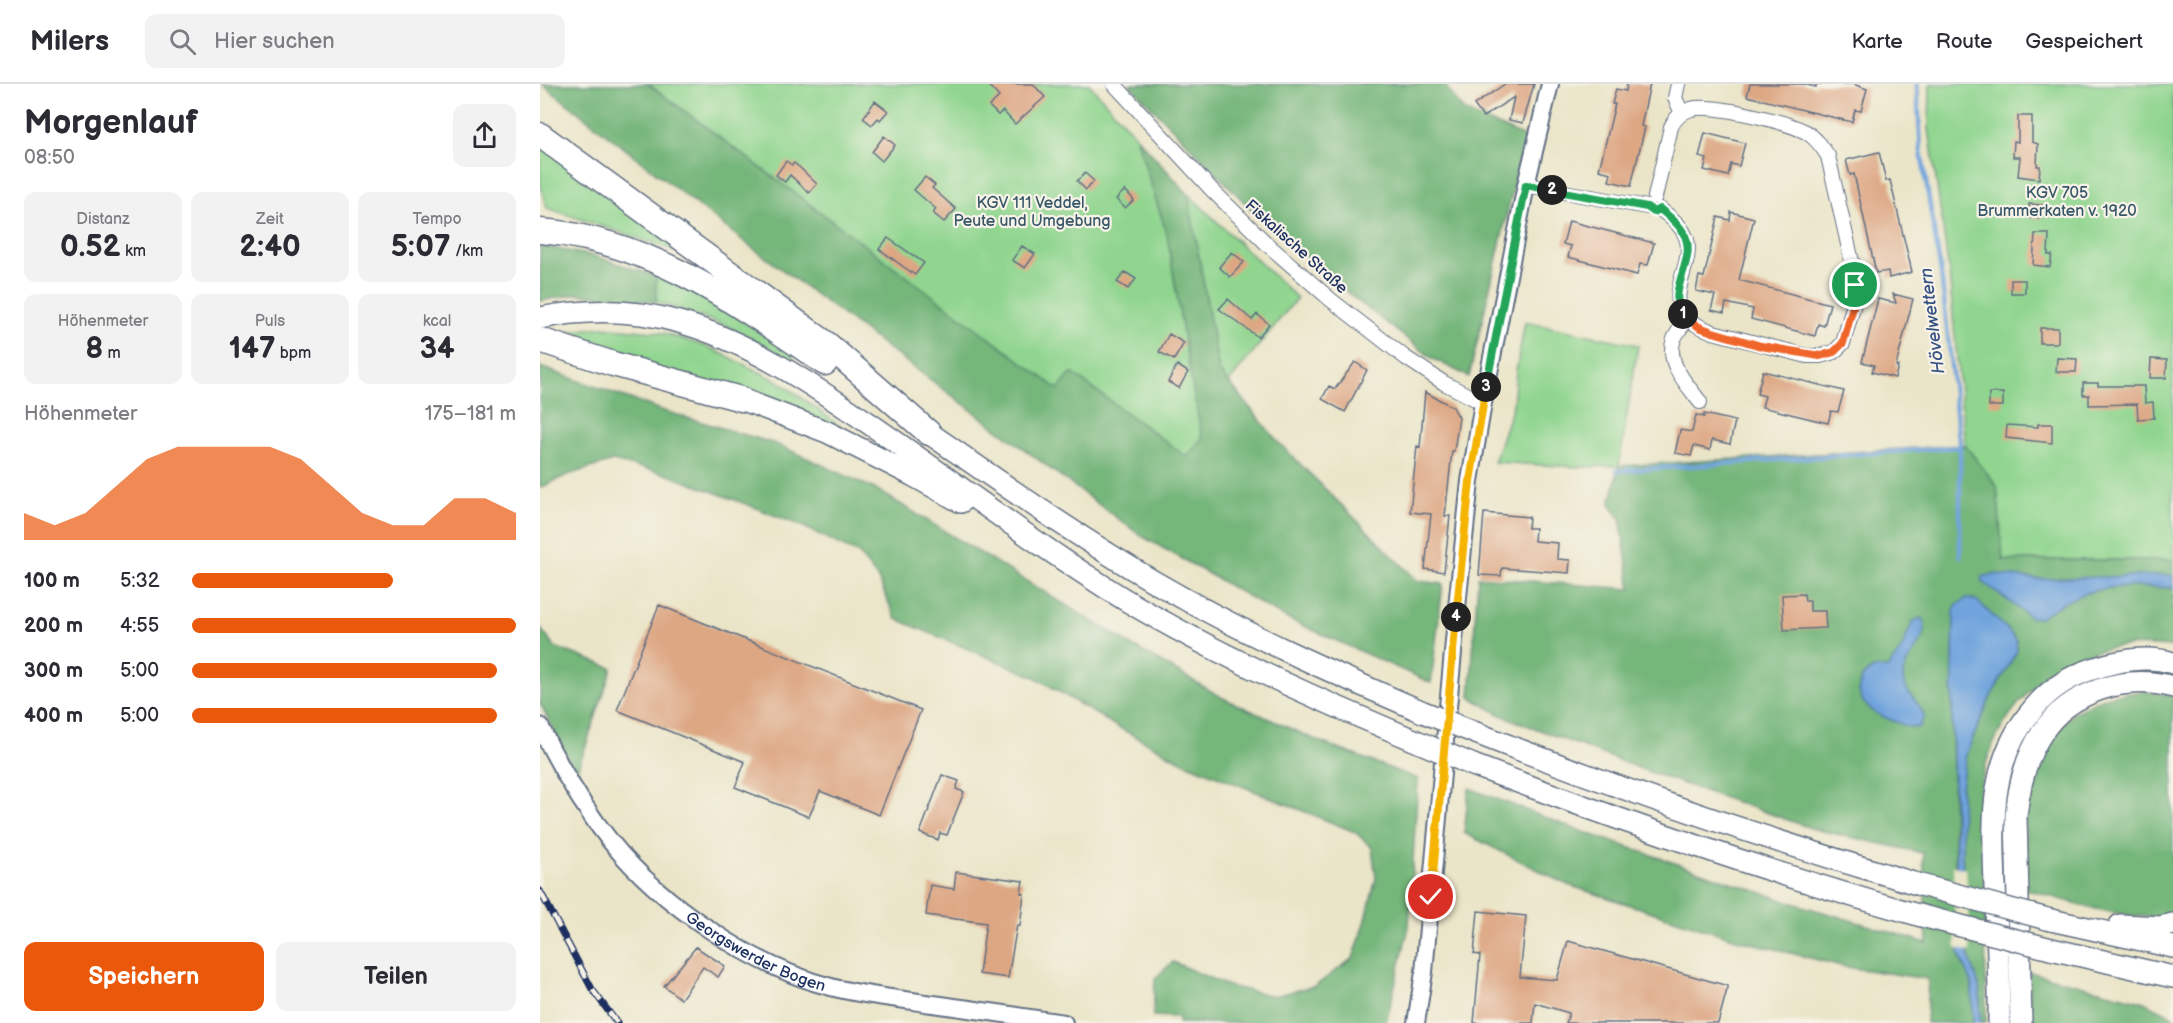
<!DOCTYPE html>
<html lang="de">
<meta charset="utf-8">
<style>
:root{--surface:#fff;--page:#f2f2f3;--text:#2b2b33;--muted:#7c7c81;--line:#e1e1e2;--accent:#ea580c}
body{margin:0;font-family:"Balsamiq Sans",sans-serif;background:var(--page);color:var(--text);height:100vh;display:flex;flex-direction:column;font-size:22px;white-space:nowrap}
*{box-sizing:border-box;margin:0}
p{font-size:20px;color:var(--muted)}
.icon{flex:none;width:33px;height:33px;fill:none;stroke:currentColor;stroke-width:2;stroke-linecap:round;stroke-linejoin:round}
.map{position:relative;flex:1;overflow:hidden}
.panel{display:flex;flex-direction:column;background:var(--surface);width:540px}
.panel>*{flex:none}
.pin{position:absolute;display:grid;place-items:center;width:51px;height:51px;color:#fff;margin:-26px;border:3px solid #fff;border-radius:50%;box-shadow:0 2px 6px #0007}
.km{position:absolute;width:30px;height:30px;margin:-15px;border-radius:50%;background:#222;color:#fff;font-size:16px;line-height:30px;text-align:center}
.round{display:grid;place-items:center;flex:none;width:63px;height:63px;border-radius:12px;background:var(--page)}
.overview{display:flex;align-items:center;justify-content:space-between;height:102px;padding:0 24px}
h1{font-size:33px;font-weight:600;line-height:45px}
.metrics{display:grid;grid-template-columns:repeat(3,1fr);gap:9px;height:102px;padding:6px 24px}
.metrics div{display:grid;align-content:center;border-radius:12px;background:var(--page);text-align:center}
.metrics b{font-size:30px;font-weight:600}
.metrics small{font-size:16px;font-weight:400}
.metrics p{font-size:16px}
.chart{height:168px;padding:12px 24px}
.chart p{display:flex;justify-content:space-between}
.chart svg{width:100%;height:108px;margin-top:6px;fill:var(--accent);opacity:.7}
.button{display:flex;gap:12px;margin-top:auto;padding:12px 24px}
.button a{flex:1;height:69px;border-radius:12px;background:var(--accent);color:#fff;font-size:24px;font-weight:600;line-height:69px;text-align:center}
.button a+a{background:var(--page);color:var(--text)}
ul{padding:0 24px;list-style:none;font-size:20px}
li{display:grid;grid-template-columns:96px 72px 1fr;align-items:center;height:45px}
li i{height:15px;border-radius:8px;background:var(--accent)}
header{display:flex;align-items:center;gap:36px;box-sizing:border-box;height:84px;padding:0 30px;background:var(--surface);border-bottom:2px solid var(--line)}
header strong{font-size:28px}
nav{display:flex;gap:33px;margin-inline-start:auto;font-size:21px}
.search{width:420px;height:54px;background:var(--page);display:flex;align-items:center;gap:15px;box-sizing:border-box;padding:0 21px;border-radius:12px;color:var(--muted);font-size:22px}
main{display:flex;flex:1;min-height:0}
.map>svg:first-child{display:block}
</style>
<header>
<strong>Milers</strong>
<div class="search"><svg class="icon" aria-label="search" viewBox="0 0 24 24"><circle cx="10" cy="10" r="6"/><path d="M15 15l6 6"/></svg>Hier suchen</div>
<nav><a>Karte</a><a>Route</a><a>Gespeichert</a></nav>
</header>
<main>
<section class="panel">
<div class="overview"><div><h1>Morgenlauf</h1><p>08:50</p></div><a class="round"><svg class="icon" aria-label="share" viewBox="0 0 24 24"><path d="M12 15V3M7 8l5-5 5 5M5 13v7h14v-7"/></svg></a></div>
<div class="metrics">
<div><p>Distanz</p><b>0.52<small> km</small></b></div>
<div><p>Zeit</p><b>2:40</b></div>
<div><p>Tempo</p><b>5:07<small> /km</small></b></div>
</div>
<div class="metrics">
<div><p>Höhenmeter</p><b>8<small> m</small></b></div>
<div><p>Puls</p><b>147<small> bpm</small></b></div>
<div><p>kcal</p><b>34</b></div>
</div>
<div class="chart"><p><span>Höhenmeter</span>175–181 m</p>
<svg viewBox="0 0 160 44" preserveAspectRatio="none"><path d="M0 44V33L10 38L20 33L30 22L40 11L50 6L60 6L70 6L80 6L90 11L100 22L110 33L120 38L130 38L140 27L150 27L160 33V44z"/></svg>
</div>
<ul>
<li><b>100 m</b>5:32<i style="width:62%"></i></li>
<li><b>200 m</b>4:55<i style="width:100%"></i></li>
<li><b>300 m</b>5:00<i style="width:94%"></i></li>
<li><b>400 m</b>5:00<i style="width:94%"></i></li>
</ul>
<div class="button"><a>Speichern</a><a>Teilen</a></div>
</section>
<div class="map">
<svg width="1633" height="939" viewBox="0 0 1633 939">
<rect width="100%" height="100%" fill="#f7f3e8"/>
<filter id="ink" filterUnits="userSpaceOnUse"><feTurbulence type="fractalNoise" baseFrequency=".0167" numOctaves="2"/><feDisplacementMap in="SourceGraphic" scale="12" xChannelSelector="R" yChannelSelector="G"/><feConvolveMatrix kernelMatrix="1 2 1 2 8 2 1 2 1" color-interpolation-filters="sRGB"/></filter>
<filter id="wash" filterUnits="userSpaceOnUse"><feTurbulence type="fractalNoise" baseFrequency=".008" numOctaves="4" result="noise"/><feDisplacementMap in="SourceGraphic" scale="24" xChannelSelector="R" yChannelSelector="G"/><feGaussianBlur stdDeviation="1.35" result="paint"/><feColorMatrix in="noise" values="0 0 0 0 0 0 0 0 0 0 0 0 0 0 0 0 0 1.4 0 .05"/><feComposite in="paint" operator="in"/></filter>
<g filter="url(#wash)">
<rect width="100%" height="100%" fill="#eae5c8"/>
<path fill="#90d58f" stroke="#568276" stroke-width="1.5" d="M108 0H549L648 110 757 214 689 298 721 337 647 374 532 290 518 306Z
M1390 0H1633V476H1462L1457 403 1425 361 1409 188 1389 45Z
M0 60 153 176 142 169 7 124 0 99Z
M126 191 254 268 253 276 187 242 116 218V192Z
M985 238 1098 261 1079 382 1037 383 954 378 973 321 976 287Z
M63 243 123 249 168 263 238 297 306 346 7 250Z"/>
<path fill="#74b67a" stroke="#48726c" stroke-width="1.5" d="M2 0H108L518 305 532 289 647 373 662 354 645 262 627 151 596 53 648 110 679 287 740 360 878 497 903 500 891 599 748 535 600 451 206 159Z
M589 0H904L924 27 985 53 929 293 892 274 809 210 714 128Z
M0 162 55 172 116 192V218L37 210 0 217Z
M0 283 124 327 236 360 339 407 596 564 683 614 778 657 878 695 869 842 846 939H638L639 933 613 932 615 894 633 878 688 902 734 912 775 902 813 874 825 839 836 794 832 764 815 748 645 679 574 641 495 593 356 535 338 495 319 470 262 442 198 417 123 389 73 377 27 391 0 404Z
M1425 361 1457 402 1463 476H1633V492L1497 495 1454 490 1500 534C1546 499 1579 501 1633 504V563C1615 562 1596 560 1578 563 1508 571 1451 634 1441 702 1437 730 1443 757 1444 784 1445 836 1446 887 1446 939H1440V907L1436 892 1428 870 1422 773 1421 703 1426 670 1451 612 1477 567 1476 556 1467 545 1433 515 1417 522 1414 527 1412 634 1414 753 1420 875 1432 899 1433 939H1386L1388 895 1306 883 1196 855 1028 801 924 749 929 704 1035 745 1246 817 1387 859 1383 769 1274 745 1101 685 963 632 930 613 938 493 1091 505 1080 434 1070 420 1079 382Z
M0 544 15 563 72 584 36 691 0 619Z
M1605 607 1633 612V830C1592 841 1527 816 1485 805V733L1492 689 1510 653 1535 628 1568 612Z
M1489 888 1602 917 1633 932V939H1491Z"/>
<path fill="#71a4dd" stroke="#466a9e" stroke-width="1.5" d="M1454 490 1497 495 1629 491 1633 492V504C1579 501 1546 499 1500 534L1490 533 1443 498 1442 493Z
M1426 515 1436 516 1467 545 1476 556 1477 567 1451 612 1426 670 1421 703 1422 773 1428 870 1436 892 1440 907V939H1433L1432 899 1419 869 1412 633 1414 527 1416 522Z
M1382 534C1392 552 1368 570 1364 586 1358 607 1380 615 1384 632L1379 643C1370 646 1335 630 1328 623 1315 611 1316 591 1334 585 1338 584 1343 584 1348 584L1361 566 1373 537Z"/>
<path fill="#eae5c8" d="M1413 782 1426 785 1430 868 1416 864Z"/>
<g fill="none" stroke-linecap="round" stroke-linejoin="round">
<path stroke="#71a4dd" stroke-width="4.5" d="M1377 0 1381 67 1401 189 1420 363V472
M1077 387 1420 363"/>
</g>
<g id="blocks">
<path fill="#dda784" d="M447 0H493L505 13 475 40 463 27 458 31 449 22 459 13Z
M965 0H994L983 39 969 36 974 13 943 33 934 21Z
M1087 0H1110L1101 42 1105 43 1091 102 1069 97 1071 89 1059 86 1075 20H1072L1076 5 1086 7Z
M1210 0H1263L1276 3V0H1313L1327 5 1321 27 1315 26 1312 38 1207 12Z
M335 17 348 27 340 36 338 34 332 41 323 34Z
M1478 32H1492V58L1498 60 1497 82H1500L1499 95 1478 92 1480 73H1473L1474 57 1478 58Z
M1165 49 1205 59 1199 82 1191 80 1188 92 1164 86 1167 75 1159 73Z
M344 52 355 61 342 77 332 68Z
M1339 68 1346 97 1350 96 1372 188 1349 194 1348 187 1336 189 1314 90 1310 91 1306 76Z
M246 77 252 81 254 79 259 83 277 100 269 109 250 91 245 98 236 91Z
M545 89 554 97 546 106 537 97Z
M385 93 395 101 392 104 416 125 404 138 393 129 396 125 374 106Z
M585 106 594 116 585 124 576 115Z
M1489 120 1502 121V134H1489Z
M1191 128 1214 134 1199 196 1290 220 1284 242 1278 240 1275 252 1211 235 1213 225 1186 219 1184 229 1171 226 1175 211 1156 207 1159 192 1164 193 1178 133 1190 136Z
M1029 137 1114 159 1108 181 1100 180 1097 191 1028 173 1031 162 1023 160Z
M1495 150H1509L1508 171H1512L1510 183 1493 181Z
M348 154 384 179 375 191 339 165Z
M482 162 495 170 485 184 472 176Z
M692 168 704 178 690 193 679 183Z
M585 188 596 195 588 205 577 198Z
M1471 196H1485V209H1471Z
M1353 210 1373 215 1356 282H1358L1355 294 1332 288 1334 281 1322 278 1338 215 1356 219Z
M688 215 712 236 717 230 729 240 718 253 679 225Z
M1500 244H1518V259H1500Z
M629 250 644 259 634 276 619 268Z
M1517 274 1537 275 1536 288H1516Z
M1611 275 1627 276 1626 294H1610Z
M815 278 827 286 805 328 782 315 789 302 795 305Z
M637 281 648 288 639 304 628 298Z
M1223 287 1304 307 1298 328 1291 327 1288 339 1222 323 1225 312 1217 310Z
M1543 299H1558V302H1604L1605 319 1613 318 1614 334 1598 335 1597 320 1549 321V311H1543Z
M885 308 913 323 919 334 914 367H912L905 432H910L904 488 885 485 891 430 870 428 877 362 880 363Z
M1449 309H1463V322H1449Z
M1164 330 1195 337 1190 360 1172 356 1170 366 1154 362 1151 372 1135 369 1140 346 1152 348 1156 331 1164 333Z
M1498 340H1512V359L1466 354 1467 341 1498 343Z
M944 429 989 433 988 444H995L994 457 1018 459 1017 475 1030 476 1029 489 962 484 961 492 939 491Z
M1264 510 1265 517H1270V527H1285L1286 544 1244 546 1242 511Z
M119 521 381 626 339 731 280 707 269 733 195 703 205 678 77 626Z
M402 691 419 697 416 705 424 708 407 751 400 749 398 756 380 749Z
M416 788 483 797 481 809 484 810 480 842 477 841 468 894 439 890 446 839 386 831 390 801 414 805Z
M938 827 986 832 980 893 1017 896 1028 857 1188 902 1178 939H1026L1029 929 995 919 993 939H934L940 871 934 870Z
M156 863 185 882 178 893 163 883 141 915 124 902Z"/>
</g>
</g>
<g filter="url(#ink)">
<use href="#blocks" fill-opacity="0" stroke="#636f83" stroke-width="1.5"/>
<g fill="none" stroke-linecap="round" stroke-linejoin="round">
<defs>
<path id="minor" d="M574 0 672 106 727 160 791 216 866 274 904 299 943 319
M1138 0 1135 14 1142 29
M986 101 1107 123
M1115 113 1131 43C1135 34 1142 28 1151 25 1172 19 1246 38 1266 48 1276 54 1282 63 1288 72L1313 182 1315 201 1313 223 1303 259 1294 268 1280 272H1267L1173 248C1130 232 1135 217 1146 179 1148 171 1149 164 1147 156 1143 142 1130 133 1120 125
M1147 235C1143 241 1137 248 1134 255 1125 279 1147 300 1160 318"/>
<g id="tertiary">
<path id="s1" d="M0 642C20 684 42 722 71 758 121 820 213 883 291 903 322 911 354 914 385 919 431 925 478 932 524 939"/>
<path d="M876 939 884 888 918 513 930 397 943 319 986 101 1010 0"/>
</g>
<path id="trunk" d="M0 234C45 225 94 225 139 238 207 257 266 297 324 336 411 395 494 460 584 515 679 572 779 616 881 659
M201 315 287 348 372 391 421 418
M389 349C463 400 536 452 613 497 700 548 791 588 883 628
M936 649C1081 706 1228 756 1377 800
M933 681C1080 737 1226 788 1378 831
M1511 836 1633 863
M1580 841 1621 843 1633 840
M1511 865 1633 893
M1459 939C1460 894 1457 848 1455 802 1453 737 1448 678 1493 625 1506 609 1524 596 1544 588 1571 578 1605 570 1633 579
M1481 939 1476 732C1479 703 1485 674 1502 649 1529 607 1586 590 1633 603"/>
<path id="motorway" d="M0 51 288 261 389 349
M0 147C109 155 198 220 285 279
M0 256 73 280 201 315"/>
</defs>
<use href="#minor" stroke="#636f83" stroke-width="16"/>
<use href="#tertiary" stroke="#636f83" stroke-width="20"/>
<use href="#trunk" stroke="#636f83" stroke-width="24"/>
<use href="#motorway" stroke="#636f83" stroke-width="27"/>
<use href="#minor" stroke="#fff" stroke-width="14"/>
<use href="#tertiary" stroke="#fff" stroke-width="16"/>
<use href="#trunk" stroke="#fff" stroke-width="21"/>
<use href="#motorway" stroke="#fff" stroke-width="24"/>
<defs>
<path id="rail" d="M0 807 52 905 77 939"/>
</defs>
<use href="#rail" stroke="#1b2f5e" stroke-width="7"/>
<use href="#rail" stroke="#f7f3e8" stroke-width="4.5" stroke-dasharray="14" stroke-linecap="butt"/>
<defs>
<path id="trunk-bridge" d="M883 628 936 649
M881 659 933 681
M1377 800 1511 836
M1378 831 1511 865"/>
</defs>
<use href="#trunk-bridge" stroke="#636f83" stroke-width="24" stroke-linecap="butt"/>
<use href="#trunk-bridge" stroke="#fff" stroke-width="21"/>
</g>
</g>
<g fill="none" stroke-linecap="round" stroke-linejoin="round" filter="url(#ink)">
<defs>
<path id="split-1" d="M1143 230 1159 243 1173 248 1221 262 1280 272 1294 268 1303 259 1313 223 1315 201"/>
<path id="split-2" d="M1012 106 1107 123 1114 128 1120 125C1128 132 1138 138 1143 148 1160 175 1124 206 1143 230"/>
<path id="split-3" d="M946 303 986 101 1012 106"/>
<path id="split-4" d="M916 533 930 397 946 303"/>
<path id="split-5" d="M891 813 916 533"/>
</defs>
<use href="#split-1" stroke="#fff" stroke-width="12"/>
<use href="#split-2" stroke="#fff" stroke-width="12"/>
<use href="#split-3" stroke="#fff" stroke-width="12"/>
<use href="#split-4" stroke="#fff" stroke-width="12"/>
<use href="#split-5" stroke="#fff" stroke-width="12"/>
<use href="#split-1" stroke="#f0652b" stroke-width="8"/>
<use href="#split-2" stroke="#22a559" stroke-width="8"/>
<use href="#split-3" stroke="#22a559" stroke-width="8"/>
<use href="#split-4" stroke="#f5b400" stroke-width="8"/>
<use href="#split-5" stroke="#f5b400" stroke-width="8"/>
</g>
<g text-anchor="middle" stroke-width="4.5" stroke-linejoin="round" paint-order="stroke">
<g font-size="16" fill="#38586a" stroke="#f7f3e8">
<text x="1517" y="114">KGV 705<tspan x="1517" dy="18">Brummerkaten v. 1920</tspan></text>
<text x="492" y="124">KGV 111 Veddel,<tspan x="492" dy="18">Peute und Umgebung</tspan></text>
</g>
<g font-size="16" fill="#1b2f5e" stroke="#f7f3e8">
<text transform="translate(757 162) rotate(42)" y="6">Fiskalische Straße</text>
<text dy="6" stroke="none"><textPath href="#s1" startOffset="320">Georgswerder Bogen</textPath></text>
</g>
<g font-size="18" font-style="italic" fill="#355284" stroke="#f7f3e8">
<text transform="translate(1392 237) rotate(-97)" y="6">Hövelwettern</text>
</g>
</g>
</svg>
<div class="pin" style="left:1315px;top:201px;background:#1e9e55"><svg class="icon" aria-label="arrive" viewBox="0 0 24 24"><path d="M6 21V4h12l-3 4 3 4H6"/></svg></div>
<div class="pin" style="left:891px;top:813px;background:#d93025"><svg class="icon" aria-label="check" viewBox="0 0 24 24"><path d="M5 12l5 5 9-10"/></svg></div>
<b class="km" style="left:1143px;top:230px">1</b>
<b class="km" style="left:1012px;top:106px">2</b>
<b class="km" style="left:946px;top:303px">3</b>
<b class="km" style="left:916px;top:533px">4</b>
</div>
</main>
